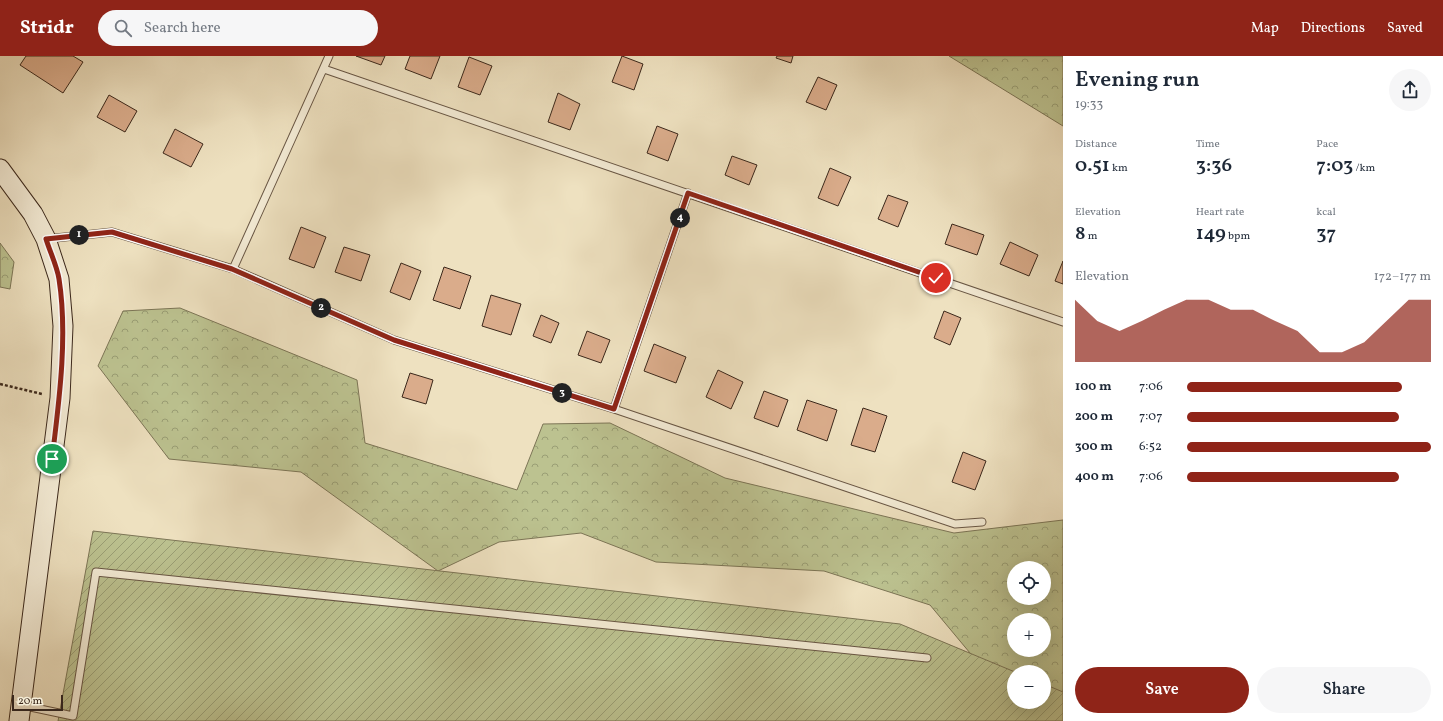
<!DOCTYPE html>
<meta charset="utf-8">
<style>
:root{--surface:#fff;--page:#f6f6f7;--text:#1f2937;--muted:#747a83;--accent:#8f2418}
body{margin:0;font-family:Vollkorn,serif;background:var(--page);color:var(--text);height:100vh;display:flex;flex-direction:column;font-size:15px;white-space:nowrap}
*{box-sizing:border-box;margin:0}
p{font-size:13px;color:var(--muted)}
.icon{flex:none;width:22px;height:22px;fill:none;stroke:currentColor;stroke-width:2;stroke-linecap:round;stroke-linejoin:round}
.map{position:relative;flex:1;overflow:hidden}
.side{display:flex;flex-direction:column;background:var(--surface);width:380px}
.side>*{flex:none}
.tools{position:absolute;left:1007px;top:505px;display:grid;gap:8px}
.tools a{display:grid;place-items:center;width:44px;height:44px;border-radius:50%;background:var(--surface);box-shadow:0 4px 16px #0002;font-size:20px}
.scale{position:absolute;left:12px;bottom:10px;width:51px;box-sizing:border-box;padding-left:4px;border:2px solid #3b281b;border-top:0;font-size:11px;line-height:14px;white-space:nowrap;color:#3b281b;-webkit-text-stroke:3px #f4ecd6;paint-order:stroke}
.pin{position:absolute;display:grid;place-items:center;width:34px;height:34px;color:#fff;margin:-17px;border:2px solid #fff;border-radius:50%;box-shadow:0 1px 4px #0007}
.km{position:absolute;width:20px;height:20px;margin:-10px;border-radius:50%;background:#222;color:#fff;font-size:11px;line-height:20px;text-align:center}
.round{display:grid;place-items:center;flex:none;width:42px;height:42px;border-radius:21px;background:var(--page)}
.overview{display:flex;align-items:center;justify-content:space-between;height:68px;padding:0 12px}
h1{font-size:22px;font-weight:600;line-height:30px}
.metrics{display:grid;grid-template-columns:repeat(3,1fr);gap:6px;height:68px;padding:4px 12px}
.metrics div{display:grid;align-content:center}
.metrics b{font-size:20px;font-weight:600}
.metrics small{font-size:11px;font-weight:400}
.metrics p{font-size:11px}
.chart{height:112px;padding:8px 12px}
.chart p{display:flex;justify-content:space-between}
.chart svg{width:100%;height:72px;margin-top:4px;fill:var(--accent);opacity:.7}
.cta{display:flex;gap:8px;margin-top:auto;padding:8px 12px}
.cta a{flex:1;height:46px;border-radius:24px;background:var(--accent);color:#fff;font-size:16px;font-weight:600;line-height:46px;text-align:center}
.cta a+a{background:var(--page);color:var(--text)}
ul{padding:0 12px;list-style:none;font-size:13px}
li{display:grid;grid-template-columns:64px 48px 1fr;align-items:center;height:30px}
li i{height:10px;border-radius:5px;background:var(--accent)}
header{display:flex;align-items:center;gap:24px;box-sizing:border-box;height:56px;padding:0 20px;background:var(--accent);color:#fff}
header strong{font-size:19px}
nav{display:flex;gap:22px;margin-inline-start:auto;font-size:14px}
.search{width:280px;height:36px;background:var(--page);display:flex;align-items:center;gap:10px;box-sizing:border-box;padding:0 14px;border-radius:22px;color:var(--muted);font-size:15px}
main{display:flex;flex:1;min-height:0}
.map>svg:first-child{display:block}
</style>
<header>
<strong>Stridr</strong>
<div class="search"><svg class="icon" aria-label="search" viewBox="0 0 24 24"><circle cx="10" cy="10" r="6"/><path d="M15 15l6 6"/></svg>Search here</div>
<nav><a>Map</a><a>Directions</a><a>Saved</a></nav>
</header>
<main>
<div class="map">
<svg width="1063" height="665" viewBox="0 0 1063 665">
<defs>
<pattern id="forest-crowns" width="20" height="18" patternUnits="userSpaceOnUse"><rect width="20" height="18" fill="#bcc290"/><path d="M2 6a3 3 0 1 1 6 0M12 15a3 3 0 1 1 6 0" fill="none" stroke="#9a9e75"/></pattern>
<pattern id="garden-furrows" width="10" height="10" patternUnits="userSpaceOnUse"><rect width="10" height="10" fill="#bcc290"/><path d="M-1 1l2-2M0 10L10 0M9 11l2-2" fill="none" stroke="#9a9e75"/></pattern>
</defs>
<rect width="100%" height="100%" fill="#eee1c0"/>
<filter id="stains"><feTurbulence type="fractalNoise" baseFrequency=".005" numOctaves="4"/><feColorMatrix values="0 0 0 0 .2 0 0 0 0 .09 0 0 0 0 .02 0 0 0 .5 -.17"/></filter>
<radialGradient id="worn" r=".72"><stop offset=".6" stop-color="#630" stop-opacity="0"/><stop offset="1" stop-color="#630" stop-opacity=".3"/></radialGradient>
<path fill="url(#forest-crowns)" stroke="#7c7556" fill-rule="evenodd" d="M949 0H1063V70Z
M0 187 14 206 10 233 0 231Z
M180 252 357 324 365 387 517 434 543 368 610 367 725 422 954 477 1063 464V665L1020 657 930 549 824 515 656 506 581 477 499 486 438 515 301 416 169 403 98 310 123 255ZM1014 512H1044V542H1014ZM1014 564H1044V594H1014ZM1014 616H1044V646H1014Z"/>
<path fill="url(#garden-furrows)" stroke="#7c7556" d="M93 475 900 568 1015 616 1014 646H1044V628L1063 636V665H58Z"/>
<path fill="#daac8b" stroke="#3b281b" d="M26 0H73L83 6 63 37 20 9Z
M356 0H385L381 9Z
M410 0H440L431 23 405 13Z
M622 0 643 8 634 34 612 26Z
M777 0H793L791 7 776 2Z
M469 1 492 10 480 39 458 31Z
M818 21 837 29 826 54 806 46Z
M558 37 580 48 570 74 548 66Z
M109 39 137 55 125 76 97 61Z
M657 70 678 78 668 105 647 97Z
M175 73 203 88 191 111 163 97Z
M732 100 757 109 749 129 725 119Z
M830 112 851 121 838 150 818 142Z
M888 139 908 146 898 171 878 163Z
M952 168 984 179 977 199 945 188Z
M301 171 326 181 314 212 289 203Z
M1010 186 1038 199 1029 220 1000 208Z
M344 191 370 199 361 225 335 216Z
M1063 205V228L1055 225Z
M401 207 421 215 410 244 390 236Z
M444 211 471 220 460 253 433 244Z
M491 239 521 248 511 279 482 270Z
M944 255 961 262 950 289 934 282Z
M541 259 559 267 551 287 533 280Z
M587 275 610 284 601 307 578 299Z
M654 288 686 301 676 327 644 315Z
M718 314 743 326 731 353 706 341Z
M410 317 433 324 426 348 402 341Z
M764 335 788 344 778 371 754 362Z
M807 344 837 354 827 385 797 374Z
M863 352 887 360 875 396 851 389Z
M963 396 986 405 975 434 952 426Z"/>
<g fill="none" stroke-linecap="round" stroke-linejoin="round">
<defs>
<path id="lane" d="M324 13 1063 266
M46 183 112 176 233 213 394 284 614 353 955 468 982 466
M233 213 329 0
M614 353 688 137
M21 649 73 660 96 516 927 602"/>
<path id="secondary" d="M0 113 33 158 46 183 59 223 63 270 60 342 19 665"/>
</defs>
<use href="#lane" stroke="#685644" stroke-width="9"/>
<use href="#secondary" stroke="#3b281b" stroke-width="21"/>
<path stroke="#3b281b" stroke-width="2.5" stroke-dasharray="3 2" stroke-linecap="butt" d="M0 328 42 338"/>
<use href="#lane" stroke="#f4ecd6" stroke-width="7"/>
<use href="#secondary" stroke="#f4ecd6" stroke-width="19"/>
</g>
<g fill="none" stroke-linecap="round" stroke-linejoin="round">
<defs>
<path id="route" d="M52 403C59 346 68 280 59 223 57 210 50 196 46 183L112 176 232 213 394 284 614 353 688 137 936 222"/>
</defs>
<use href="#route" stroke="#fff" stroke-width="8"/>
<use href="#route" stroke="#8f2418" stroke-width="5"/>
</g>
<rect width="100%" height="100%" filter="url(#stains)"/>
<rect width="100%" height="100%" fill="url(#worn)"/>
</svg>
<div class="tools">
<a><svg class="icon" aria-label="locate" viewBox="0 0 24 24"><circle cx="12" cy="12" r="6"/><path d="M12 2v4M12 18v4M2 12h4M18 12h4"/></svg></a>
<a>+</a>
<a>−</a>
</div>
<div class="scale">20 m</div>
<div class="pin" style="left:52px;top:403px;background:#1e9e55"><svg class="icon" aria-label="arrive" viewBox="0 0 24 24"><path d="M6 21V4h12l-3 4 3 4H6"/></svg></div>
<div class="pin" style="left:936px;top:222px;background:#d93025"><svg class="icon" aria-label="check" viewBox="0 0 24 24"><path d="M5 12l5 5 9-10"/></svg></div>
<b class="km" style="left:79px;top:179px">1</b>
<b class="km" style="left:321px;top:252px">2</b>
<b class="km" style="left:562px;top:337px">3</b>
<b class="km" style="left:680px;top:162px">4</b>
</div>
<section class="side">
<div class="overview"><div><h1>Evening run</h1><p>19:33</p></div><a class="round"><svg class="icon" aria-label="share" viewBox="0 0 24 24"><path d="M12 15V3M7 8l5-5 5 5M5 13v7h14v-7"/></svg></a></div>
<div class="metrics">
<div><p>Distance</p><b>0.51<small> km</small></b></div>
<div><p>Time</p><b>3:36</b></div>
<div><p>Pace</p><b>7:03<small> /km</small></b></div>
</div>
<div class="metrics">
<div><p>Elevation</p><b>8<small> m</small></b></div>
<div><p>Heart rate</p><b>149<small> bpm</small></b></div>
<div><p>kcal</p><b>37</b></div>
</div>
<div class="chart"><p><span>Elevation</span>172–177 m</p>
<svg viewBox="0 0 160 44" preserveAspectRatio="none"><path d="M0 44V6L10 19L20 25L30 19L40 12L50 6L60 6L70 12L80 12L90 19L100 25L110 38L120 38L130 32L140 19L150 6L160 6V44z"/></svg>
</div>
<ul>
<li><b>100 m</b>7:06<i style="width:88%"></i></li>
<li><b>200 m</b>7:07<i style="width:87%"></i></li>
<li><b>300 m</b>6:52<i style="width:100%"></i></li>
<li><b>400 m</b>7:06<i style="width:87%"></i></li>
</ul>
<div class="cta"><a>Save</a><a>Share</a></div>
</section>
</main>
